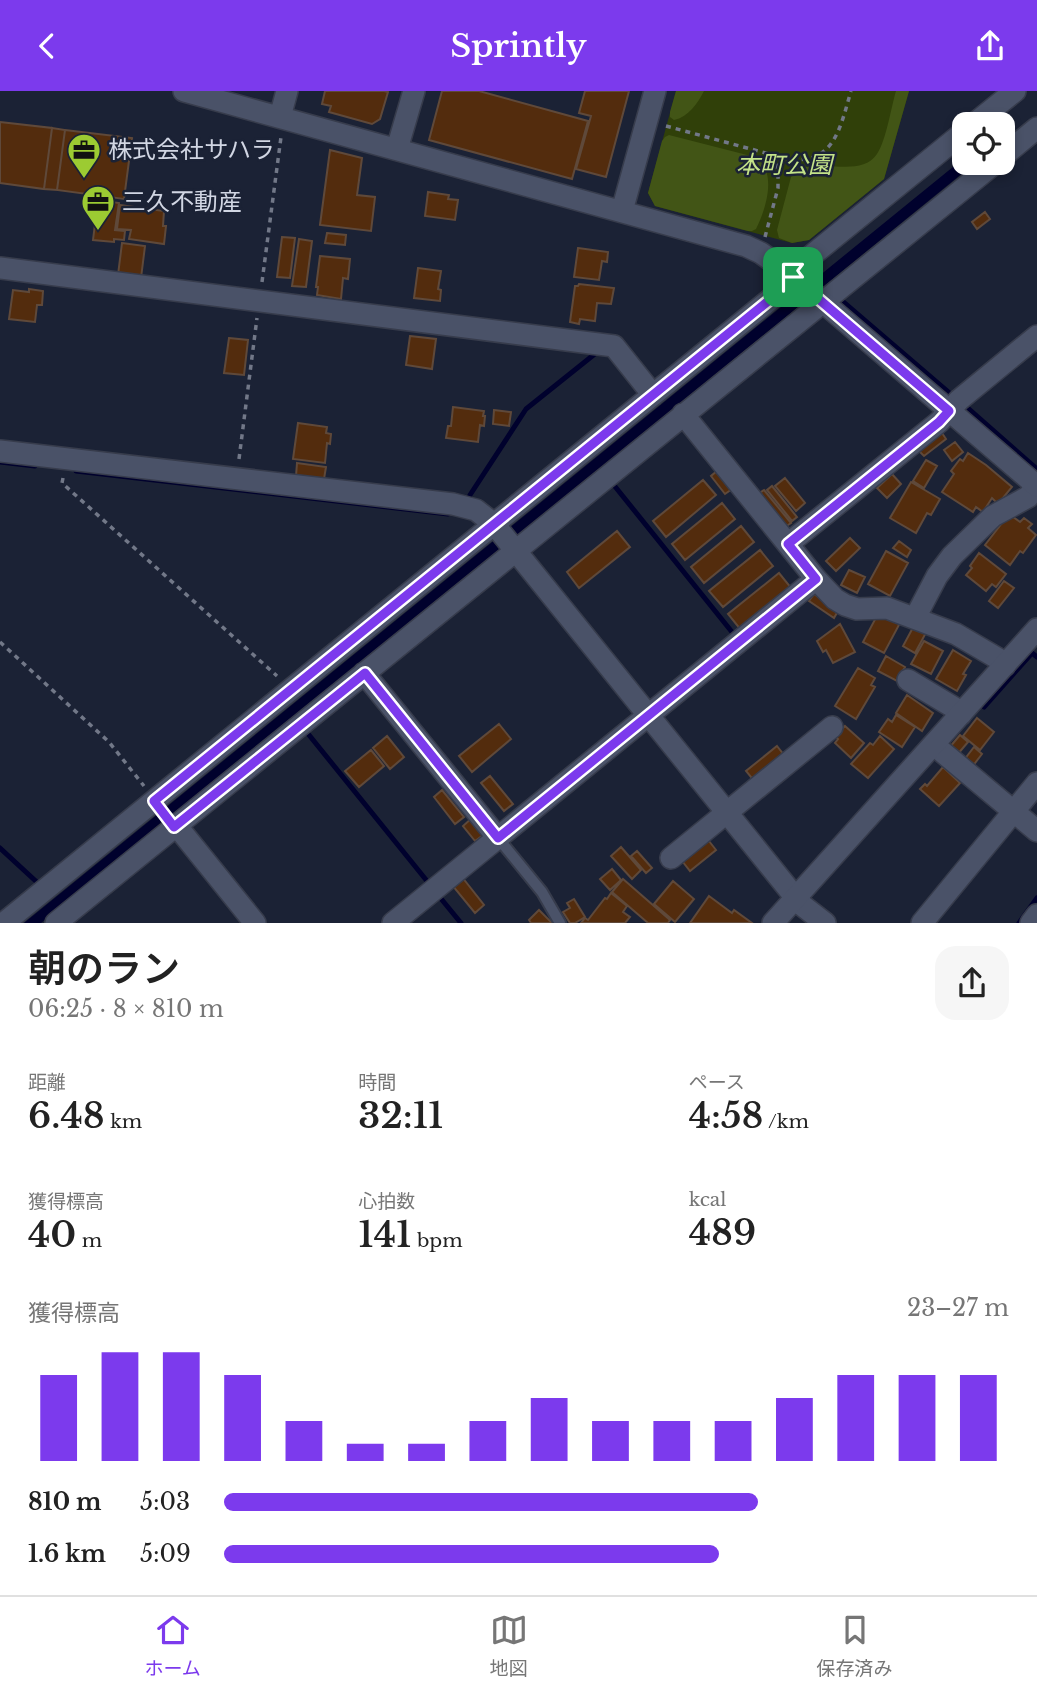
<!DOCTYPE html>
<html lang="ja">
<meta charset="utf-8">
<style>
:root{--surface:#fff;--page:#f6f6f6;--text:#222;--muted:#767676;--line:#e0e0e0;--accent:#7c3aed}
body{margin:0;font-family:"Libre Baskerville","Noto Sans JP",serif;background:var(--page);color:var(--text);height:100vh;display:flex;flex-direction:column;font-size:26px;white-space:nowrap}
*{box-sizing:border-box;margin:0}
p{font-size:23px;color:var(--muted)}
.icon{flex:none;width:38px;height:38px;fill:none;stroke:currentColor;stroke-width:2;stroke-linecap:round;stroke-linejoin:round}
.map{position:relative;height:832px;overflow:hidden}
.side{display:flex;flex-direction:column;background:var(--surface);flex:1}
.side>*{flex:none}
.fabs{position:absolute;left:952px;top:21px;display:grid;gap:14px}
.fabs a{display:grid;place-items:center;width:63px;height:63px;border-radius:14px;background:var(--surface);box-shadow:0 4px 10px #0003;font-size:35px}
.pin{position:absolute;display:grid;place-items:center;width:60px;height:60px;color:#fff;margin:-30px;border-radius:14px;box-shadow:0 4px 10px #0006}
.round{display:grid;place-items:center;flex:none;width:74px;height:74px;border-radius:21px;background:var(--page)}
.head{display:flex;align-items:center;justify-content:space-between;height:119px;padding:0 28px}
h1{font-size:38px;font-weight:600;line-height:52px}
.stats{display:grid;grid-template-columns:repeat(3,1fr);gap:10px;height:119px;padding:7px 28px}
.stats div{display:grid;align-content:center}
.stats b{font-size:35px;font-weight:600}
.stats small{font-size:19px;font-weight:400}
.stats p{font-size:19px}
.chart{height:196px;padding:14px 28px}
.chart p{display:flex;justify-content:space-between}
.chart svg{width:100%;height:126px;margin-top:7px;stroke:var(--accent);stroke-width:6}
ul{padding:0 28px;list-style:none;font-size:23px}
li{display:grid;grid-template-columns:112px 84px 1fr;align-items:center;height:52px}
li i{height:18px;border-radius:9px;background:var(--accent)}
header{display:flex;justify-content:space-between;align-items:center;height:91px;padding:0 28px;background:var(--accent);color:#fff;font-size:32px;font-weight:600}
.tab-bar{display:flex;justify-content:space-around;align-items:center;height:98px;border-top:2px solid var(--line);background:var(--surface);font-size:19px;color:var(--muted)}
.tab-bar a{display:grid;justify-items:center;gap:4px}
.tab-bar .current{color:var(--accent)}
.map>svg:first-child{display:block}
</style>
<header><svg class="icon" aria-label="back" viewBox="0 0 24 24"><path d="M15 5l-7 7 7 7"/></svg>Sprintly<svg class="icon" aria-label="share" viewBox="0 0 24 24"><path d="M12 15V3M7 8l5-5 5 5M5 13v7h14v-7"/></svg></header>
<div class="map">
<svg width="1037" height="832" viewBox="0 0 1037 832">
<rect width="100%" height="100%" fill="#1b2235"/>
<path fill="#304009" d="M676 0H909L884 88 809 149 792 152 655 115 648 102Z"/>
<path fill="#425516" d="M676 0H704C698 12 688 26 674 29L670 26V21Z
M896 0H909L884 88 809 149 792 152 779 147 777 139 791 86C808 60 858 91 877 63 886 50 891 17 896 0Z
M669 44 755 66C778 80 766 118 756 138L752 140H748L655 115 648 102 662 50 665 46Z"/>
<path fill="#00012d" d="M964 67V72H975L41 832H24Z"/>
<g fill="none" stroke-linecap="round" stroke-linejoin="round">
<path stroke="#00012d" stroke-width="5" d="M841 209 954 306
M963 313 1037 378
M0 371 35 375
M76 380 448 423
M613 393 736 546
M470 404 526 318 596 262
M984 616 1032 562 1037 566
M305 639 427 790
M0 757 40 794
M438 804 461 832
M1019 832 1037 807"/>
</g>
<path fill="#532c0d" stroke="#5f493a" stroke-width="2" d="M325 0H384L388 1 380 28 372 33 329 21 331 15 322 13Z
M442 0H479L588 30 572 88 429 49Z
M585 0H629L606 86 576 78 591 25 579 22Z
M0 31 52 37 44 98 0 92Z
M52 37 65 39 57 99 44 98Z
M65 39 132 47 124 108 57 99Z
M330 59 362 67 357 104 375 106 371 140 320 134Z
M428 101 449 104 448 108 458 109 455 129 425 125Z
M98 109 119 112 115 139 125 140 124 149 114 148V151L93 149Z
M120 114 164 120 163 135H166L164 153 129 148 131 139 117 138Z
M985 121 990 128 977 138 972 131Z
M327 142 346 144 345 154 325 152Z
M282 146 295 147 290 187 277 186Z
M299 148 312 150 306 196 292 195Z
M122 152 145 155 141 187 118 184Z
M578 157 608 161 607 171 602 170 599 189 574 186Z
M320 165 350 168 348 188 343 187 341 208 317 204 318 196H316Z
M418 177 441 180 438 198 441 199 440 210 414 207Z
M579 193 614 197 611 213 597 212 595 230 580 228 579 233 570 231 575 195H578Z
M29 198 43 200 42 214H37L35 231 9 228 13 199 29 201Z
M410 245 436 248 432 278 406 274Z
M229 247 248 249 244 284 224 282Z
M453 316 484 320 483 325H485L484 335 480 334 478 351 446 347 448 335H451Z
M494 319 511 321 509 335 493 333Z
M298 332 327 336 326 342 331 343 330 353 327 352 325 372 293 368Z
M942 342 946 348 924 365 919 360Z
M955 351 963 361 952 370 944 359Z
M968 362 986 374 1012 396 998 413 992 407 983 421 976 416 973 421 942 401 954 383 951 380 960 368 963 370Z
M926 369 937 375 924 397 913 390Z
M297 372 326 376 324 388 296 385Z
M717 380 732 398 725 403 711 385Z
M892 383 901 393 887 407 877 397Z
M785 387 805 412 796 420 775 395Z
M703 389 716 404 666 446 653 430Z
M911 391 940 408 931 424 927 422 916 442 890 427Z
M772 395 797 426 792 430 767 399Z
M764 399 791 432 785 436 758 403Z
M722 412 735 428 685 469 672 453Z
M1009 423 1020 431 1024 427 1032 433 1028 437 1036 444 1023 462 1020 460 1010 474 985 454Z
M741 435 754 451 704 492 691 476Z
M617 440 630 456 579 497 567 481Z
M850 447 860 457 836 480 826 470Z
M899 450 911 459 907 466 893 457Z
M760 459 773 475 723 516 709 500Z
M886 460 908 472 890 505 868 493Z
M979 462 1006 483 996 496 992 493 986 500 966 484 972 477 970 475Z
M849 479 865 486 857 502 841 494Z
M779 482 792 498 741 539 728 523Z
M1004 490 1014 497 998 517 989 510Z
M814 503 838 520 834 527 809 510Z
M879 521 900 532 884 562 863 551Z
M916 531 928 538 915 562 903 555Z
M840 533 855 561 833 572 826 559 823 561 817 550Z
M924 550 943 560 931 583 911 573Z
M953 559 971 570 963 583 966 584 957 600 936 588Z
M886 565 905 576 897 590 878 580Z
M858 577 875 587 871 594 875 596 856 628 835 615Z
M907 604 933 622 922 640 896 622Z
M896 624 915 636 902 656 879 641 888 628 892 631Z
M977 627 994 641 980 659 963 645Z
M499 633 511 648 472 681 459 665Z
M845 635 864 652 851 667 835 652 838 648 835 645Z
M960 644 968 651 957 664 949 657Z
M387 645 404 666 390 678 373 657Z
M880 645 894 658 868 687 851 673 870 652 873 654Z
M777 655 784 664 755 691 746 680Z
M974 656 982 663 972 676 964 669Z
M371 659 384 675 359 696 345 680Z
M943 676 960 692 939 715 920 698 925 693 927 695Z
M490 685 513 713 504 720 481 692Z
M442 699 464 726 455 733 434 706Z
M473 726 486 742 475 750 463 735Z
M705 745 716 759 690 780 679 766Z
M621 756 641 779 632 788 611 765Z
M637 760 652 777 646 782 631 765Z
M612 778 621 789 610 799 600 788Z
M462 786 484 814 475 822 452 794Z
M623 788 670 829 668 832H648L612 801Z
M673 790 694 808 675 831 654 813Z
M611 802 627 815 623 821 630 826 625 832H581L585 827 588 829 605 807 607 808Z
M709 805 732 822 734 819 752 832H690Z
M574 808 585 826 575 832H570L563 821 570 817 567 812Z
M539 819 552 832H531L529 829Z"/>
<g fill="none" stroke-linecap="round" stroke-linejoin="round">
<defs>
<path id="service" d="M498 747 542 801 560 832"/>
<path id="minor" d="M1003 65 1037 37
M0 177 614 255 653 304
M683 323 816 488 835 508 845 514 857 518 887 517 956 543 997 567 1005 574
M0 360 453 413 476 419 494 433 795 806 803 815 825 832
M788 453 939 331 959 309 1037 245
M915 527 937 485 952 465 993 425 1028 406 1037 395
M364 582 498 747
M908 589 953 616 961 623
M934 654 1037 740
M176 734 255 832
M671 767 832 636
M4 832 783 198 793 186
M56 832 995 72
M393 832 816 488
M922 832 1037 692
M1031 832 1037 824"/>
<path id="tertiary" d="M184 0 746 155 761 162 789 182 1037 395
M280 26 287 0
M974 33 1015 0
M397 58 414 0
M622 120 655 0
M793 186 811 165 964 41
M773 832 1037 538"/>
</defs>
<use href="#service" stroke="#373c4c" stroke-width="14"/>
<use href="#minor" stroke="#373c4c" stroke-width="24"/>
<use href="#tertiary" stroke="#373c4c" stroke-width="24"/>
<path stroke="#727888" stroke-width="3.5" stroke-dasharray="5 5" stroke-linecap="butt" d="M666 35 784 67C834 77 840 37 851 0
M765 146 778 97V83L775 65
M262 191 281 46
M239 368 257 227
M63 387 62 392 277 585
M0 551 109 651 144 695"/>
<use href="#service" stroke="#4a5268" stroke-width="10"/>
<use href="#minor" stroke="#4a5268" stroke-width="21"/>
<use href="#tertiary" stroke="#4a5268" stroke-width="21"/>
</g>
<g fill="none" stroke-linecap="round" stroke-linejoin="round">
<defs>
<path id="route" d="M793 186 949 320 939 331 788 453 816 488 498 747 365 582 174 736 154 710 783 198Z"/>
</defs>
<use href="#route" stroke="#fff" stroke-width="14"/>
<use href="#route" stroke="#7c3aed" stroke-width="9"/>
</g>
<defs>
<symbol id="office-pin" viewBox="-11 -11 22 30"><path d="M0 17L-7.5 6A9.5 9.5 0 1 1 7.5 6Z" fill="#9ccb32" stroke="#1b2235"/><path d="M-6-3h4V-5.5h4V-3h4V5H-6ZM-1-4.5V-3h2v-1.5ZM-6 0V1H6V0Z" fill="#111"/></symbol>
</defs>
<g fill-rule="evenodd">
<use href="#office-pin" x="65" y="40" width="38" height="52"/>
<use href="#office-pin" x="79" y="92" width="38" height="52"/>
</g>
<g text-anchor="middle" stroke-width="5" stroke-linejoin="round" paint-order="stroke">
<g font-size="24" fill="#d1d6e3" stroke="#1b2235" text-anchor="start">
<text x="108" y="67">株式会社サハラ</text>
<text x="122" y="119">三久不動産</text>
</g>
<g font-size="24" font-style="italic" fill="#c4e389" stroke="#1b2235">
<text x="784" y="82">本町公園</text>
</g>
</g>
</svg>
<div class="fabs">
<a><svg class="icon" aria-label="locate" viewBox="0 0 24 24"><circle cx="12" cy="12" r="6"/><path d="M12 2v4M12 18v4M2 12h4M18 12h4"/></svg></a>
</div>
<div class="pin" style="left:793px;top:186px;background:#1e9e55"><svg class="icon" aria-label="arrive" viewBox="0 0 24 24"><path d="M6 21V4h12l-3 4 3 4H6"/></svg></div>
</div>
<section class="side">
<div class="head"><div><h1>朝のラン</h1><p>06:25 · 8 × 810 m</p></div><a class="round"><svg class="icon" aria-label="share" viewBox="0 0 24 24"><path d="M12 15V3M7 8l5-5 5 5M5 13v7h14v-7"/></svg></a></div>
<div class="stats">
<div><p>距離</p><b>6.48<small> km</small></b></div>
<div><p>時間</p><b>32:11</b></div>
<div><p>ペース</p><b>4:58<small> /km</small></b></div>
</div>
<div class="stats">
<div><p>獲得標高</p><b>40<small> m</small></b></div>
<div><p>心拍数</p><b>141<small> bpm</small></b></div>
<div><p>kcal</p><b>489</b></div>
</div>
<div class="chart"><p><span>獲得標高</span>23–27 m</p>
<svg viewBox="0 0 160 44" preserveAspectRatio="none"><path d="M5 44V14M15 44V6M25 44V6M35 44V14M45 44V30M55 44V38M65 44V38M75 44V30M85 44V22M95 44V30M105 44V30M115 44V30M125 44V22M135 44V14M145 44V14M155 44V14"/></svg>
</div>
<ul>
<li><b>810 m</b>5:03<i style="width:68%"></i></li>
<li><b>1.6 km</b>5:09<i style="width:63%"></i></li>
</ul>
</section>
<nav class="tab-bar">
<a class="current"><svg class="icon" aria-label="home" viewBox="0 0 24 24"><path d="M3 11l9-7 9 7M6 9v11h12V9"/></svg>ホーム</a>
<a><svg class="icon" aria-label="map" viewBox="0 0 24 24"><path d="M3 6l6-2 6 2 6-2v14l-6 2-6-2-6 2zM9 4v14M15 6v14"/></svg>地図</a>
<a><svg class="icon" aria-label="saved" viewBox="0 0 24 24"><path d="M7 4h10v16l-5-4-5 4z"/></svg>保存済み</a>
</nav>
